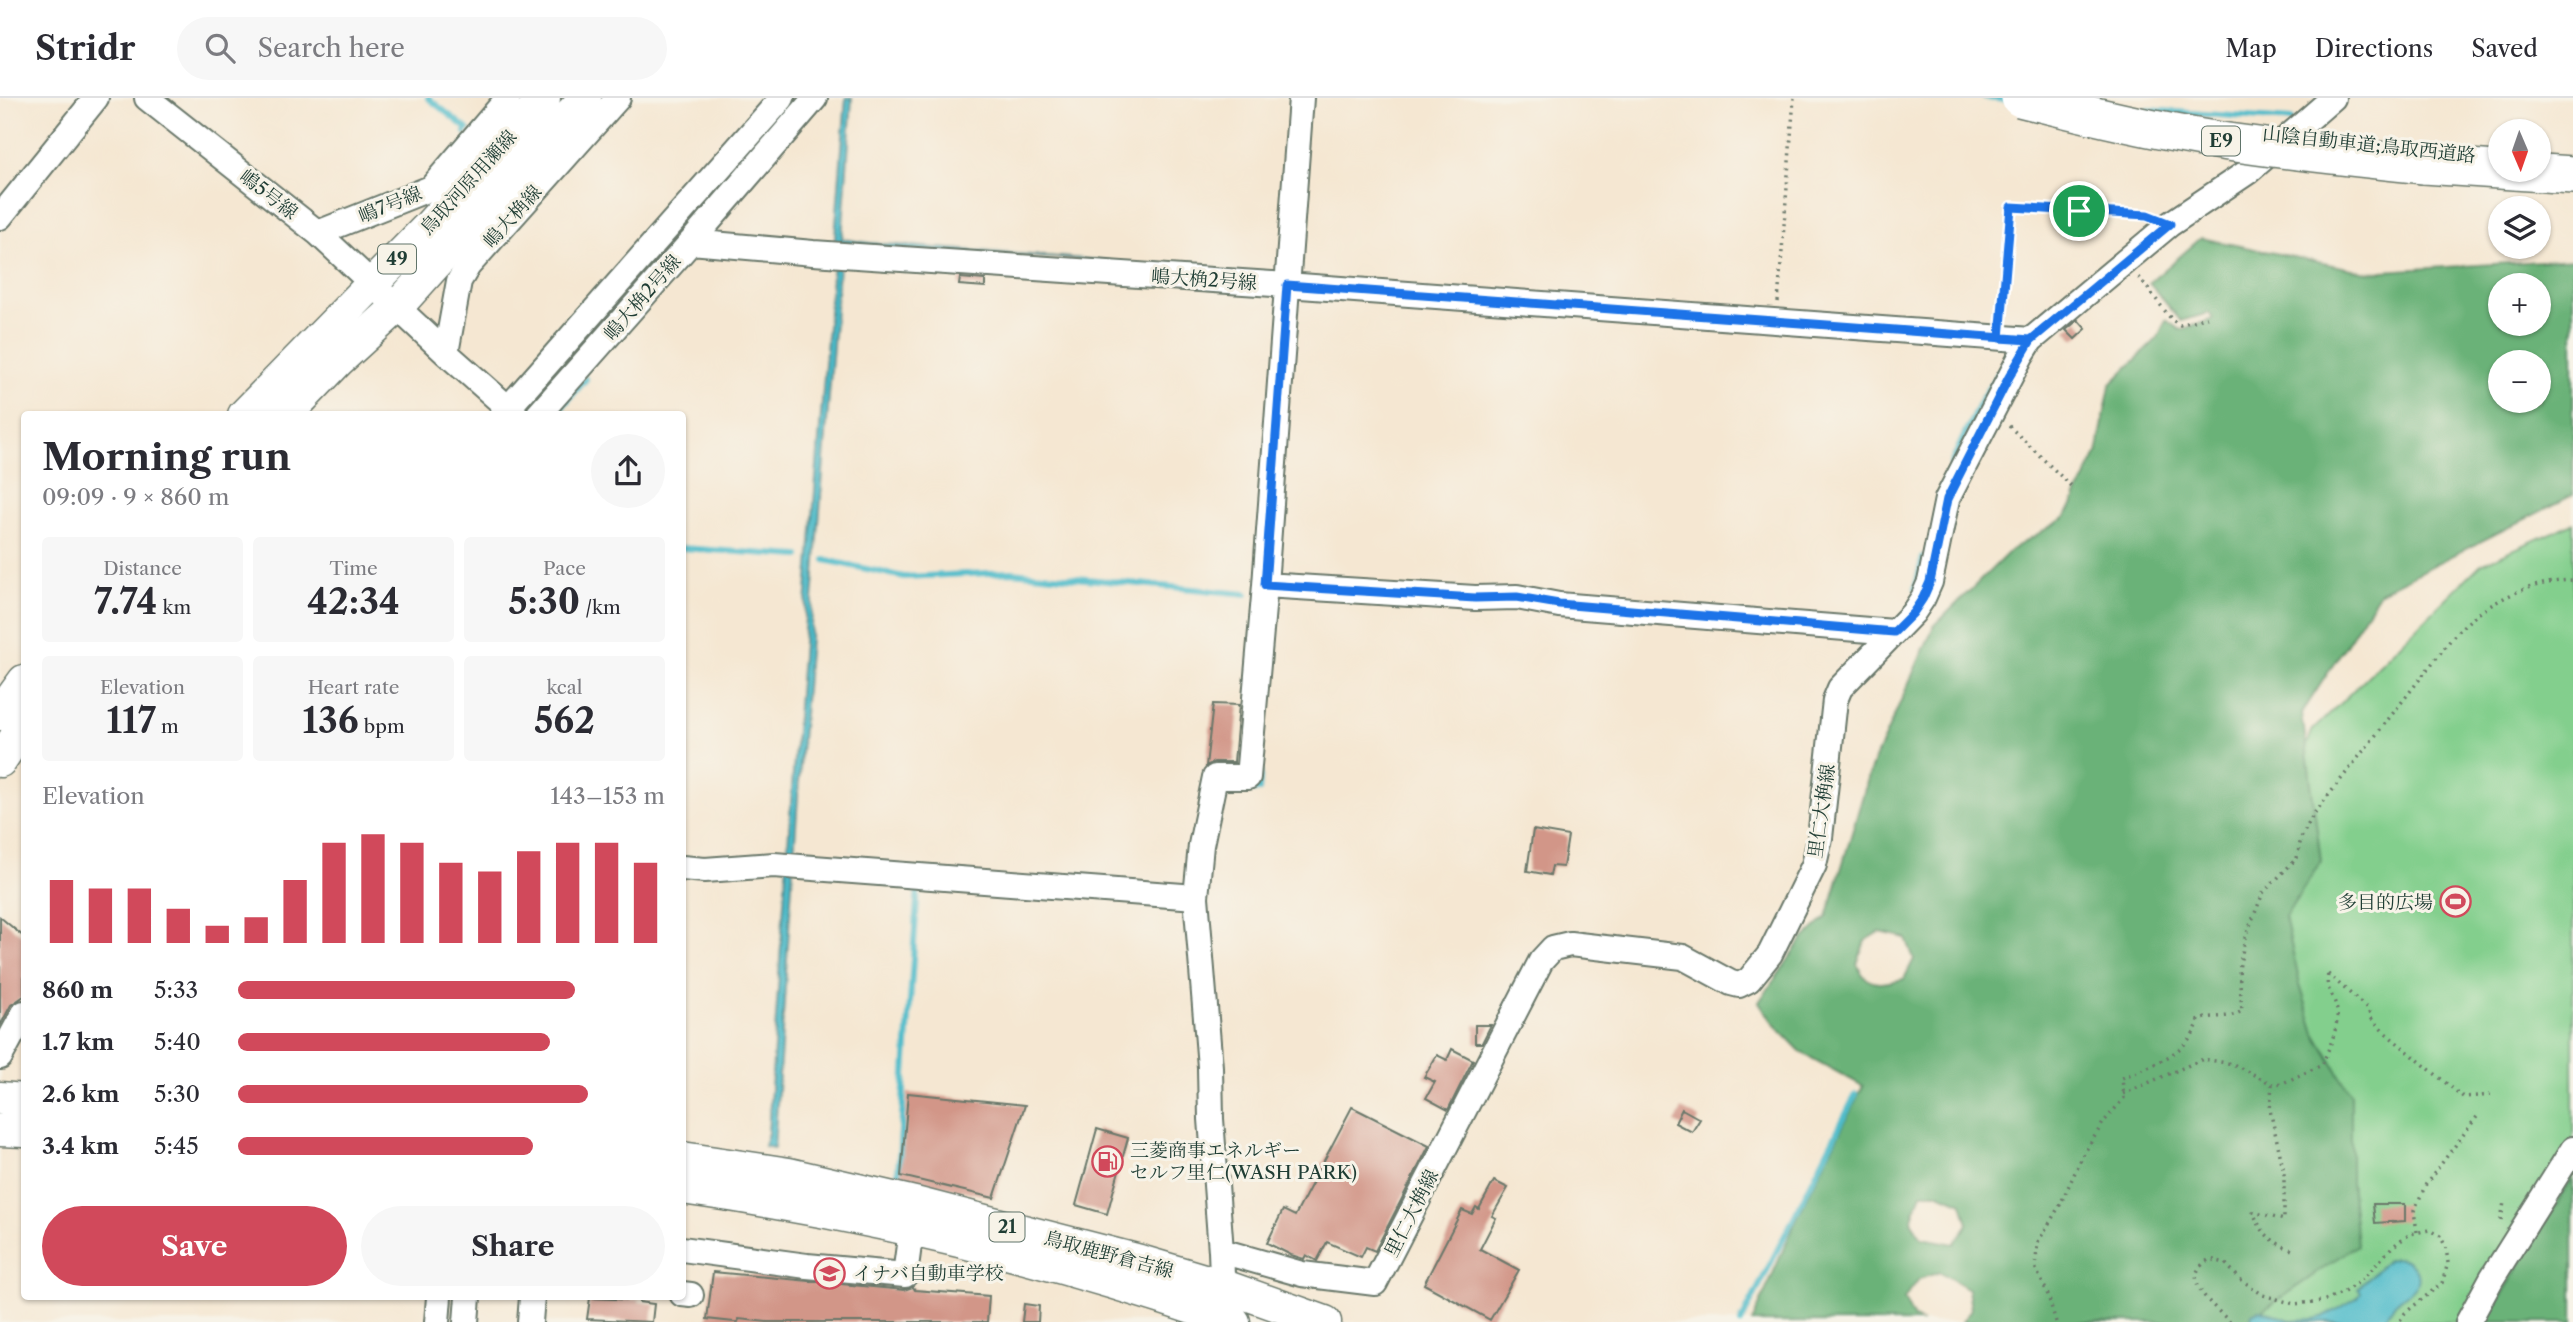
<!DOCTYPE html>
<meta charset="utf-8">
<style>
:root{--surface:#fff;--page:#f7f7f7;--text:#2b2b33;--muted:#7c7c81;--line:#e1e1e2;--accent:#d1495b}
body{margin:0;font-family:"Libre Caslon Text","Noto Serif JP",serif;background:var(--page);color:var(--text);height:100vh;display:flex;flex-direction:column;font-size:26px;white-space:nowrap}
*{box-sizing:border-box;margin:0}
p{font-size:23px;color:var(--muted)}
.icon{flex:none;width:38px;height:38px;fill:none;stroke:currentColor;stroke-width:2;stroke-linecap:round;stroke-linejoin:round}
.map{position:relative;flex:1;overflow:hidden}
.drawer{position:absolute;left:21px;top:313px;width:665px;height:889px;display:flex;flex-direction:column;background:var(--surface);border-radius:7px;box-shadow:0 2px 5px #0004}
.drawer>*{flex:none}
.needle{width:46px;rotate:178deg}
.fabs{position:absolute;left:2488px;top:21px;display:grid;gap:14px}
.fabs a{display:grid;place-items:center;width:63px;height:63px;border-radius:50%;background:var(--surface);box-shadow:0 2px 5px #0004;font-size:35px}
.pin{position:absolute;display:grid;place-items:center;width:60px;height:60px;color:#fff;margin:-30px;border:4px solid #fff;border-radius:50%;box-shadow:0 2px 7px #0007}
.round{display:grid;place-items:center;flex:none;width:74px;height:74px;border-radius:37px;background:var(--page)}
.head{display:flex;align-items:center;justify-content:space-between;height:119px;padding:0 21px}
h1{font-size:38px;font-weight:800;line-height:52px}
.metrics{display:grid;grid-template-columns:repeat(3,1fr);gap:10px;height:119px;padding:7px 21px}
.metrics div{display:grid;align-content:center;border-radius:7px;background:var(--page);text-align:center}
.metrics b{font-size:35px;font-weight:800}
.metrics small{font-size:19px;font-weight:400}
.metrics p{font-size:19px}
.chart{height:196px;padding:14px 21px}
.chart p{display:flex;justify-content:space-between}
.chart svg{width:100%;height:126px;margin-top:7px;stroke:var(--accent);stroke-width:6}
.cta{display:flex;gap:14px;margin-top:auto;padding:14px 21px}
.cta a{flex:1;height:80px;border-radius:42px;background:var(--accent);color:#fff;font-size:28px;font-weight:800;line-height:80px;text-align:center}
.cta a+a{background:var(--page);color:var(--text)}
ul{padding:0 21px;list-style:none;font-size:23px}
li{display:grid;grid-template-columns:112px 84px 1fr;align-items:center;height:52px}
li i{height:18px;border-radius:9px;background:var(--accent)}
header{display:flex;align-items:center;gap:42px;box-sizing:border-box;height:98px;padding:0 35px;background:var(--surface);border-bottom:2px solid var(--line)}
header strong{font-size:33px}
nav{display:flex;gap:38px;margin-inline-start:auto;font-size:24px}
.search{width:490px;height:63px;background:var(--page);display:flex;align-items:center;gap:18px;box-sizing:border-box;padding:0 24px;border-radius:38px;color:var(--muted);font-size:26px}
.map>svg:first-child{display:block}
</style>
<header>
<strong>Stridr</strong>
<div class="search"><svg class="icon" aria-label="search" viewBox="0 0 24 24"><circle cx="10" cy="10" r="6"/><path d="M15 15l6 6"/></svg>Search here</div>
<nav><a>Map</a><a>Directions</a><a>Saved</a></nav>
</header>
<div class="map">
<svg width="2573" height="1224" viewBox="0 0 2573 1224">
<rect width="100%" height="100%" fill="#f7f3e8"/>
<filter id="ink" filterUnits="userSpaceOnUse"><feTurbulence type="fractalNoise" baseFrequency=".0143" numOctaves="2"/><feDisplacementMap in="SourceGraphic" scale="14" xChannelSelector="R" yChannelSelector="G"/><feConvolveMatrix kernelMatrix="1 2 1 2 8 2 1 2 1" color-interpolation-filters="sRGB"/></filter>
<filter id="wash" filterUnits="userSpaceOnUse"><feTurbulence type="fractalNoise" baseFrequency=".00686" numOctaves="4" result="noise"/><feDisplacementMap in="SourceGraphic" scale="28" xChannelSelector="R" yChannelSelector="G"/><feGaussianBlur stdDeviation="1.57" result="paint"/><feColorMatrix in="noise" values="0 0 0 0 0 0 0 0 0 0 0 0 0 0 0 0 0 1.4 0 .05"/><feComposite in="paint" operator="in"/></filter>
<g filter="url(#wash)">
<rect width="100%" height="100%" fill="#f5e7d2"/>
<path fill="#83cf8d" stroke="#518660" stroke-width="2" d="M2573 425V1224H2099L2312 633 2481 466Z"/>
<path fill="#6ab278" stroke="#447856" stroke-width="2" fill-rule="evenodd" d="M2201 140 2367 174 2573 161V397L2380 494 2302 615 2321 763 2285 819 2300 887 2315 935 2351 996V1083L2357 1147 2246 1224H1962L1971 1211 1968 1191 1940 1174 1919 1181 1904 1201 1913 1219 1920 1224H1752L1798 1118 1863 988 1802 955 1774 926 1759 904 1802 842 1827 819 1871 670 1934 528 2011 452 2066 419 2097 356 2110 287 2157 241 2166 222 2180 232 2213 221 2209 215 2181 223 2149 185ZM2501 187H2539V226H2501ZM2501 264H2539V303H2501ZM1880 834 1906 840 1914 861 1904 881C1882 886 1867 891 1857 866L1865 843ZM1921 1095H1939L1962 1105 1968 1126 1954 1146 1922 1140 1911 1123Z
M2573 1079V1224H2486Z"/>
<path fill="#4fbcca" stroke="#377c7f" stroke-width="2" d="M846 0H852L842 141 870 145 1111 163 867 150 841 145 801 654 774 1050 764 1048 768 1035 795 647Z
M2395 1160C2402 1160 2409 1162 2414 1169 2426 1187 2406 1195 2396 1205 2391 1210 2387 1217 2384 1224H2251L2252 1216 2258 1213 2268 1214 2290 1222 2314 1221 2326 1218 2358 1199 2361 1194 2358 1190 2387 1162Z"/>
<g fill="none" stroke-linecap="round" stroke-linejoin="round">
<path stroke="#4fbcca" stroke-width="6" d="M428 0 467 31 465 34
M1985 0 2009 2
M2146 12 2291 22
M555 317 586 281
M1951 366 1981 302 2003 268
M682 450 799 458
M825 462 904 479 1011 474 1246 496
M1915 490 1923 460
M1235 691 1259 692 1260 674
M898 1077 918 788
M1741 1224 1856 996"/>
</g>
<g id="blocks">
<path fill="#d29688" d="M960 180 985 182V189L959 187Z
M2078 222 2086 231 2075 241 2066 232Z
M1213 606 1239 607 1234 664H1214L1206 668Z
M1533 732 1568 738 1563 769 1552 768 1550 777 1527 773Z
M0 819 24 839V898L11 907 0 928Z
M1475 927H1491L1482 945H1475Z
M1452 951 1473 962 1448 1012 1426 1000 1435 984 1424 979 1437 957 1447 962Z
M908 995 1025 1007 994 1100 901 1078Z
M1352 1009 1429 1048 1375 1153 1366 1149 1361 1159 1327 1144 1317 1163 1306 1157 1304 1161 1291 1157 1267 1145 1283 1112 1295 1118Z
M1682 1011 1700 1021 1692 1034 1675 1025Z
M1097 1031 1128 1040 1107 1116 1076 1107Z
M1494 1083 1508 1090 1492 1118 1496 1120 1480 1151 1519 1172 1490 1222 1424 1186 1462 1112 1472 1116 1476 1109 1479 1111Z
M2373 1106H2405V1123L2375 1125Z
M713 1174 904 1192 913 1189 915 1192 989 1198 987 1224H767L739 1221 738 1224H734L707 1221Z
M590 1200 639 1202V1204L654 1206 652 1224 587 1221Z
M1024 1206 1039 1208 1038 1224H1022Z"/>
</g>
</g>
<g filter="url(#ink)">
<use href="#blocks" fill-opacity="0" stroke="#6a786b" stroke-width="2"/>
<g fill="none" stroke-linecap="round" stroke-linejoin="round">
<defs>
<path id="minor" d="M147 0 318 135 446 255 516 317
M0 119 96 0
M318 135 431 90 508 0
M691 144 815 0
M446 255 459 183 468 168 618 0
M502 317 782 0
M538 317 691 144 813 155 1287 187 2031 242
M1265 487 1475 500 1517 499 1559 507 1894 534
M682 770 705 772 774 767 1196 799
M0 959 24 915
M682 1151 807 1168 905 1177 911 1132
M1221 1153 1211 1021 1210 969 1196 799 1201 747 1215 679H1248L1265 487 1301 0
M682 1196 691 1197
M1223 1202 1221 1153 1302 1176 1375 1185 1541 863 1553 850 1570 846 1683 859 1731 885 1739 887 1749 882 1770 856 1814 767 1820 740 1835 602 1840 590 1913 515 1923 500 1930 484 1947 401 2021 258 2031 242 2170 126 2249 73 2333 0
M437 1224 439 1199
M466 1224 468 1199
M530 1224 532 1199
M2468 1224 2492 1180 2573 1051"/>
<path id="major" d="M244 317 429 128 544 0
M286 317 338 263 396 210 585 0
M0 616 24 583
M0 663 24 627
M0 1000 24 1002
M0 1032 24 1033
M682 1060 789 1076 915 1105 1140 1163 1224 1188 1325 1224
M682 1090C870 1116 1055 1162 1234 1224"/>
<path id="highway" d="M2424 67 2573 77"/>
</defs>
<use href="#minor" stroke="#6a786b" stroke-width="28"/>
<use href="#major" stroke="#6a786b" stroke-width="35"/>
<use href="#highway" stroke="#6a786b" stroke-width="40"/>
<path stroke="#6a786b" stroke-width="3.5" stroke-dasharray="2 5" stroke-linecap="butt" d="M2139 179 2172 222 2180 227 2207 219
M1778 204 1794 0
M2001 219 2011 109 2145 117
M2009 328 2073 390
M2328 876 2368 911 2371 920 2383 933 2463 999 2494 997
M2272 986 2270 1012 2284 1074V1122L2253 1114C2262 1136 2270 1143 2292 1152
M2123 996 2203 961 2233 966 2272 986 2283 985 2322 967C2329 949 2341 927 2336 908 2332 894 2325 892 2328 876
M2501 1122 2504 1104
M2417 1134 2414 1113 2426 1086 2479 1016
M2056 1224 2047 1194 2035 1169 2038 1144 2060 1107 2083 1057 2103 1025 2124 1000 2122 980C2152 967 2189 956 2199 922 2216 916 2227 922 2242 913L2239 871 2245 840 2263 795 2297 760 2301 740 2313 717 2456 535C2488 503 2528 484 2573 482
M2230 1224C2214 1208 2176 1180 2210 1161L2225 1165 2240 1181 2263 1197 2294 1206 2323 1203 2344 1194 2363 1181 2392 1149 2410 1136 2429 1132 2440 1138 2446 1149 2448 1165 2442 1185 2405 1215 2399 1224"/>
<use href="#minor" stroke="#fff" stroke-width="24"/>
<use href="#major" stroke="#fff" stroke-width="32"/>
<use href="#highway" stroke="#fff" stroke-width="37"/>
<defs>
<path id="highway-bridge" d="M2020 0C2080 15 2141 30 2202 40 2276 52 2350 59 2424 67"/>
</defs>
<use href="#highway-bridge" stroke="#6a786b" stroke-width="40" stroke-linecap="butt"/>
<use href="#highway-bridge" stroke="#fff" stroke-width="37"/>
</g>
</g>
<g fill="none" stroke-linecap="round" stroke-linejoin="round" filter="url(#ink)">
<defs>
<path id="route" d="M2079 113 2011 109 2000 240 2031 242 2009 279 1947 401 1930 484 1923 500 1913 515 1894 534 1559 506 1517 499 1475 500 1265 487 1287 187 2031 242 2170 126 2147 117 2079 113"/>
</defs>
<use href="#route" stroke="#fff" stroke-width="14"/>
<use href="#route" stroke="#1a73e8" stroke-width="9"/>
</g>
<defs>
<symbol id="stadium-ring" viewBox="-11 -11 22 22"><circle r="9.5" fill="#f7f3e8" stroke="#d1495b" stroke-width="1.5"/><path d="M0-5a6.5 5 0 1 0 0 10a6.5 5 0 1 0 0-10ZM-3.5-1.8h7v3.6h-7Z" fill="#d1495b"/></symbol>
<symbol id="fuel-ring" viewBox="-11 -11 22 22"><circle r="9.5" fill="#f7f3e8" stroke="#d1495b" stroke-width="1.5"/><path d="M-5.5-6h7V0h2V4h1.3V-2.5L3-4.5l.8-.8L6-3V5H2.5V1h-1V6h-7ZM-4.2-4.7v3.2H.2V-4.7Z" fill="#d1495b"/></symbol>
<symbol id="school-ring" viewBox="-11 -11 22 22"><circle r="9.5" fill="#f7f3e8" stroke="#d1495b" stroke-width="1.5"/><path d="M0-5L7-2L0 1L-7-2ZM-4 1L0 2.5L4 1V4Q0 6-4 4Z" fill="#d1495b"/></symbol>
</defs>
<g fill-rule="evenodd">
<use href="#stadium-ring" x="2438" y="786" width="35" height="35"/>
<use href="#fuel-ring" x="1090" y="1046" width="35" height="35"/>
<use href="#school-ring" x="812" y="1158" width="35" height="35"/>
</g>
<g text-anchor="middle" stroke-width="6" stroke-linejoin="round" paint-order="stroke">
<g fill="#f7f3e8" stroke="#60746a" stroke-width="2">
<rect x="2202" y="28.5" width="38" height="29" rx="5"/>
<rect x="378" y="146.5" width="38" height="29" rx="5"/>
<rect x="989.5" y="1114.5" width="35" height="29" rx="5"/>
</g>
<g font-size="18" font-weight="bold" fill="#1f3d34">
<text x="2221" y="49">E9</text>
<text x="397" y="167">49</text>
<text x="1007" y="1135">21</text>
</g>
<g font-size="19" fill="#1f3d34" stroke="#f7f3e8">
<text transform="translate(2369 46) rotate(6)" y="7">山陰自動車道;鳥取西道路</text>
<text transform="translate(468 84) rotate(-48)" y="7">鳥取河原用瀬線</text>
<text transform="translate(269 96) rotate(38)" y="7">嶋5号線</text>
<text transform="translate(390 106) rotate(-22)" y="7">嶋7号線</text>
<text transform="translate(512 118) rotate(-48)" y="7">嶋大桷線</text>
<text transform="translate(1204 181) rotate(4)" y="7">嶋大桷2号線</text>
<text transform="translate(642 199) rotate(-49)" y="7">嶋大桷2号線</text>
<text transform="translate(1821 713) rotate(-82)" y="7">里仁大桷線</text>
<text transform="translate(1411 1115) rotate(-63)" y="7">里仁大桷線</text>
<text transform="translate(1109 1156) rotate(15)" y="7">鳥取鹿野倉吉線</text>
</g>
<g font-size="19" fill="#1f3d34" stroke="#f7f3e8" text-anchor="start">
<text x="2433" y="811" text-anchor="end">多目的広場</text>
<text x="1130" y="1059">三菱商事エネルギー<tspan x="1130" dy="22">セルフ里仁(WASH PARK)</tspan></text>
<text x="853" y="1182">イナバ自動車学校</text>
</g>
</g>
</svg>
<div class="fabs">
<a><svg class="needle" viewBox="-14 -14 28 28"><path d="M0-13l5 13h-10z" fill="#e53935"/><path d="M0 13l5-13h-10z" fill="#7c7c81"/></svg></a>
<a><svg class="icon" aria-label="layers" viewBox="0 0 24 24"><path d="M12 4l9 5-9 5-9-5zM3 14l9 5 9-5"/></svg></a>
<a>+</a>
<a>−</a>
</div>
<div class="pin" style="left:2079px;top:113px;background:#1e9e55"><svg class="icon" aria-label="arrive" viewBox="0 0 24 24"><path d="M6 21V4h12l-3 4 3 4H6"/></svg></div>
<section class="drawer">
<div class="head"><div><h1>Morning run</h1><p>09:09 · 9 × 860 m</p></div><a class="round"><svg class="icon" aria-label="share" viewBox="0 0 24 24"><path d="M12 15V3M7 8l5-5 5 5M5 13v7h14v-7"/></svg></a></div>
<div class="metrics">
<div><p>Distance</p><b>7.74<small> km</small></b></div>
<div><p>Time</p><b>42:34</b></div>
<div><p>Pace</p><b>5:30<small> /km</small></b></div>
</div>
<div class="metrics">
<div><p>Elevation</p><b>117<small> m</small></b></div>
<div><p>Heart rate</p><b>136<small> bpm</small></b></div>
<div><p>kcal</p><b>562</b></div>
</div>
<div class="chart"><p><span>Elevation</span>143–153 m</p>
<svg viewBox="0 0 160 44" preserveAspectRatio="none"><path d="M5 44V22M15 44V25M25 44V25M35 44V32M45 44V38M55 44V35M65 44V22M75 44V9M85 44V6M95 44V9M105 44V16M115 44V19M125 44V12M135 44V9M145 44V9M155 44V16"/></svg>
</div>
<ul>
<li><b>860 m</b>5:33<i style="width:79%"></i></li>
<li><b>1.7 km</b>5:40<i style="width:73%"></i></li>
<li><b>2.6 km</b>5:30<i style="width:82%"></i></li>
<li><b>3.4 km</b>5:45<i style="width:69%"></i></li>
</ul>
<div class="cta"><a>Save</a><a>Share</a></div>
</section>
</div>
